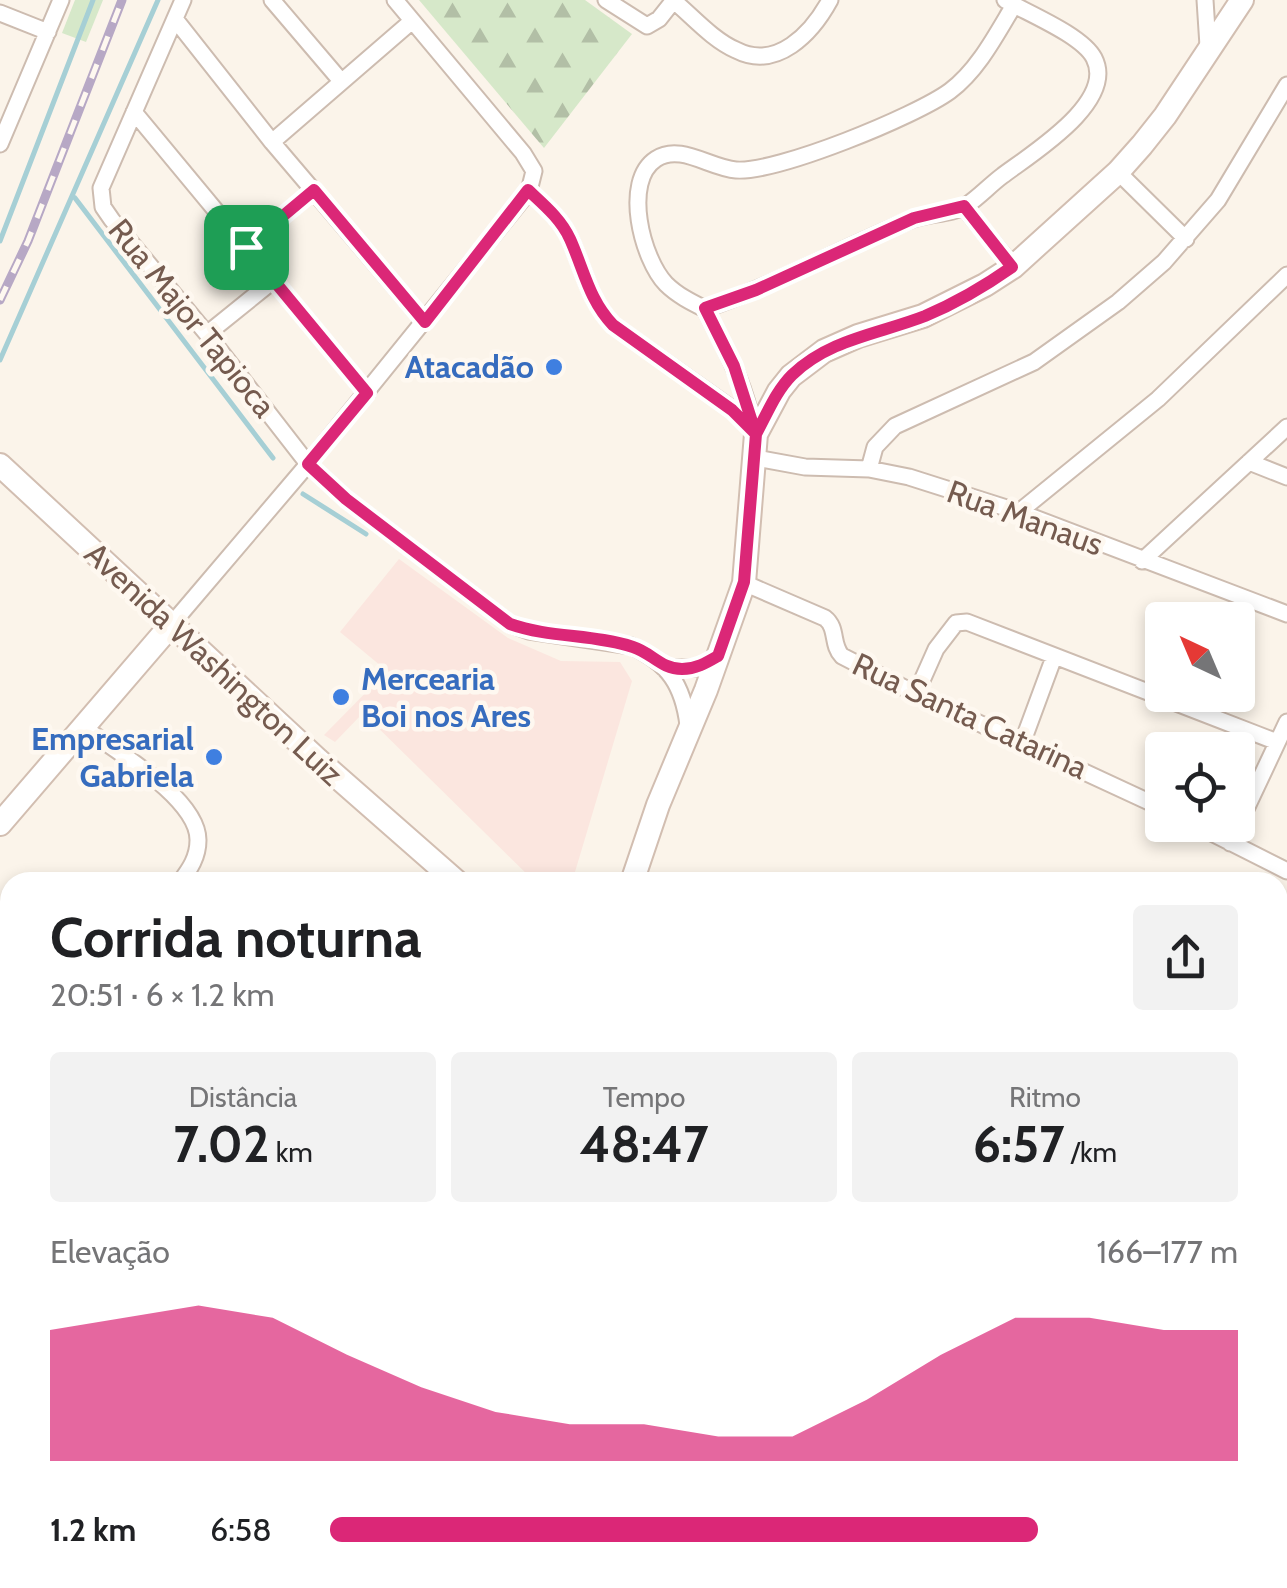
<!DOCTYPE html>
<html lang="pt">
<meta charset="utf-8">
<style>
:root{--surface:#fff;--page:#f2f2f2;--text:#202124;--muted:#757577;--accent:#db2777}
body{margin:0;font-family:Cabin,sans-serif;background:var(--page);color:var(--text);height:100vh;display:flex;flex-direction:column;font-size:38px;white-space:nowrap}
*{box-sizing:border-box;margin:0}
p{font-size:32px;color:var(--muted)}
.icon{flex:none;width:55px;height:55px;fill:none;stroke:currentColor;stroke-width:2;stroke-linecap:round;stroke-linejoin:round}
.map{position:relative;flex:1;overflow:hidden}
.drawer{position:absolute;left:0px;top:872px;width:1288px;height:718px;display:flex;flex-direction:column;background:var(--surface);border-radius:30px 30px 0 0;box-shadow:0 5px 15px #0003}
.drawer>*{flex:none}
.needle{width:65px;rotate:316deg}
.buttons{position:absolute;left:1145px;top:602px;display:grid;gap:20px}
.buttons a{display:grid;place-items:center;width:110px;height:110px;border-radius:10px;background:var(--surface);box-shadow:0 5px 15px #0003;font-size:50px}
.pin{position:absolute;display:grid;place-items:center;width:85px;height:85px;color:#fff;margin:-42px;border-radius:20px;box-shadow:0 5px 15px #0006}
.round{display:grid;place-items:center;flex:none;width:105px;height:105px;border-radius:10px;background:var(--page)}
.summary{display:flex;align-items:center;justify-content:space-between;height:170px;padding:0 50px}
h1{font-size:55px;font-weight:700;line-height:75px}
.figures{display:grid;grid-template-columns:repeat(3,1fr);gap:15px;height:170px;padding:10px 50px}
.figures div{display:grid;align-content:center;border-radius:10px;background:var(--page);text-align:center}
.figures b{font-size:50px;font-weight:700}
.figures small{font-size:28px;font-weight:400}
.figures p{font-size:28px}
.chart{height:280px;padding:20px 50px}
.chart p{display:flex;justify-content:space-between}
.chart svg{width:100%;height:180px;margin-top:10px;fill:var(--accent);opacity:.7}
ul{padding:0 50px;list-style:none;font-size:32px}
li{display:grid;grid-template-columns:160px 120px 1fr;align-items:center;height:75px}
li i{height:25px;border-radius:12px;background:var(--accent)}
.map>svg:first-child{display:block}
</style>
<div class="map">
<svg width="1287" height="1588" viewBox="0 0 1287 1588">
<defs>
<pattern id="forest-firs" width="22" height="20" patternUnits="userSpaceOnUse" patternTransform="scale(2.5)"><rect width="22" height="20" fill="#d6e8c9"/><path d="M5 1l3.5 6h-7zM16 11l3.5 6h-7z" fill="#b2bfa6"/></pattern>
</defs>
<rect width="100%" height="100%" fill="#fbf4ea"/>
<path fill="#fbe6df" d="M399 559 508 638 561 661 620 662 632 681 572 882H535L363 713 335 742 324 735 387 671 340 632Z"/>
<path fill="url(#forest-firs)" d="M419 0H585L632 34 544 148Z"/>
<path fill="#d6e8c9" d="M75 0H103L86 42 62 33Z"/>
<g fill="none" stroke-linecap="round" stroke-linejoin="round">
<path stroke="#a6cfd5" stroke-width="5" d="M75 198 273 458
M0 241 93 0
M0 360 158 0
M303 494 366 534"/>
<defs>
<path id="street" d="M183 0 101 188 103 207 112 220 207 334 308 464 346 499 510 624 529 631 631 646C669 663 683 686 688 725
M272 0 341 81
M606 0 647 26 659 19 674 0
M1205 0 1208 46
M674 1C693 17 713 40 736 50 777 71 812 33 830 0
M0 13 48 32
M175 19 272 142 425 322
M134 112 367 393
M272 142 412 21
M0 144 61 0
M1118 172 1186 239
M529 191C544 205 561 219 570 239 584 270 589 300 613 325L732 409 753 430
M964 207 1013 267
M246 247 314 190
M705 309C691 302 677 295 666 284 642 259 622 181 656 159 680 143 710 168 736 170 777 173 916 116 950 91 978 70 996 35 1014 5
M705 309C775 285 840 249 908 221 926 213 951 215 967 205 979 197 990 185 1002 176 1031 154 1117 102 1094 58 1082 35 1027 13 1005 0
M705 309C725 348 746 385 753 429
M207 334 274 280
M756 458 805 467 869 469 909 477 1019 512 1287 614
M1249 462 1287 477
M869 469 875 447 895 426 1034 362 1118 302 1164 262 1218 200 1287 85
M1019 512 1158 399 1287 275
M1142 561 1287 427
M744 583 825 618C838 628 831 645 842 656L916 694 1162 808
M171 625 308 464 529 191 534 171 523 153 395 0
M664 668H697L717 657
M916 694 936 649 956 623 967 622 1277 742
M83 727C114 750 198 798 198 840 198 857 190 869 180 882
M1023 741 1054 657
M1196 825 1287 871
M1230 843 1287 722
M0 1093 10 1081
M0 1196 10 1199
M34 1588 37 1580
M353 1588 356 1580"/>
<path id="secondary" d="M0 465 318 760 457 882
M0 824 171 625
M632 882 658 805 706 690 744 583 756 434 779 391 791 376 824 351 858 336 923 316 985 285 1013 267 1118 172 1142 145 1165 116 1242 0
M0 1418 10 1415
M0 1491 10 1485
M0 1508 10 1523
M0 1546 10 1538
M388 1580 390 1588"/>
</defs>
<use href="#street" stroke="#cdbcb0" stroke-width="19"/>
<use href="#secondary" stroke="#d2beb1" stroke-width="26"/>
<use href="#street" stroke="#fff" stroke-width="15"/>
<use href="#secondary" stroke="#fff" stroke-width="22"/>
<defs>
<path id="rail" d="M0 300 28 241 122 0"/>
</defs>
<use href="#rail" stroke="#b7a8c5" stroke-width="9"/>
<use href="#rail" stroke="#fef8f0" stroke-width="5" stroke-dasharray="15" stroke-linecap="butt"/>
</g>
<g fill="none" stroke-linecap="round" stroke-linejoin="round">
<defs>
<path id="route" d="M246 247 367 393 308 464 346 499 510 624C550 638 594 634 633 647 652 653 661 669 682 669 696 669 706 663 718 656L744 582 756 434 734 366 705 308 756 290 914 218 964 206 1012 267C985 286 956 303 925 316 879 334 829 339 792 375 776 391 767 414 756 434L732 410 613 325C589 300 584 270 570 239 561 219 544 205 528 190L425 322 314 190 246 247"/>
</defs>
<use href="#route" stroke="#fff" stroke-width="20"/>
<use href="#route" stroke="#db2777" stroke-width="12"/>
</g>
<g fill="#3f7fe0" stroke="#fef8f0" stroke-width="4">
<circle cx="554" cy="367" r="10"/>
<circle cx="341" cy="697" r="10"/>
<circle cx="214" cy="757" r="10"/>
</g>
<g text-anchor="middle" stroke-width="9" stroke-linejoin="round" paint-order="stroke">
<g font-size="32" fill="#755b4f" stroke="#fef8f0">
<text transform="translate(192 318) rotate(51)" y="11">Rua Major Tapioca</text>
<text transform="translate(1025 518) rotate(20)" y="11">Rua Manaus</text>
<text transform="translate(214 664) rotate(43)" y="11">Avenida Washington Luiz</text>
<text transform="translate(970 716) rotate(25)" y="11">Rua Santa Catarina</text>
</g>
<g font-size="32" font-weight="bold" fill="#366cbe" stroke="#fef8f0" text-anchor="end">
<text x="534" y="378">Atacadão</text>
<text x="361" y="690" text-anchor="start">Mercearia<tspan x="361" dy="37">Boi nos Ares</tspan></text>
<text x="194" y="750">Empresarial<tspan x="194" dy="37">Gabriela</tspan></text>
</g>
</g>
</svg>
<div class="buttons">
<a><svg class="needle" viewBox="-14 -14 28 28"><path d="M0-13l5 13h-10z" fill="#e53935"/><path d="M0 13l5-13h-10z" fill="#757577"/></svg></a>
<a><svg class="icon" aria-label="locate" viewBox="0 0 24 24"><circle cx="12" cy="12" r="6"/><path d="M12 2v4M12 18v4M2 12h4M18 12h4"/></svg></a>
</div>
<div class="pin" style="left:246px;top:247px;background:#1e9e55"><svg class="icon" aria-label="arrive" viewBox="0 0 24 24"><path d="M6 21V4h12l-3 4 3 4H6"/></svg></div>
<section class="drawer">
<div class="summary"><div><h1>Corrida noturna</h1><p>20:51 · 6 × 1.2 km</p></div><a class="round"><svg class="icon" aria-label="share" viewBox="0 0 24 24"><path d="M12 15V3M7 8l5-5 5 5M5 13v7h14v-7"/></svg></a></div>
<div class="figures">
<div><p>Distância</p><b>7.02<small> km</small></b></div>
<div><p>Tempo</p><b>48:47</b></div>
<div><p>Ritmo</p><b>6:57<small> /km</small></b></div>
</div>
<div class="chart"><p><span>Elevação</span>166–177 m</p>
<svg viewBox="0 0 160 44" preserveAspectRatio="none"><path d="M0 44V12L10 9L20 6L30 9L40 18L50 26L60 32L70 35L80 35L90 38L100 38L110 29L120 18L130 9L140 9L150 12L160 12V44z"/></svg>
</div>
<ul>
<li><b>1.2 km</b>6:58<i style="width:78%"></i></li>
</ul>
</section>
</div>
